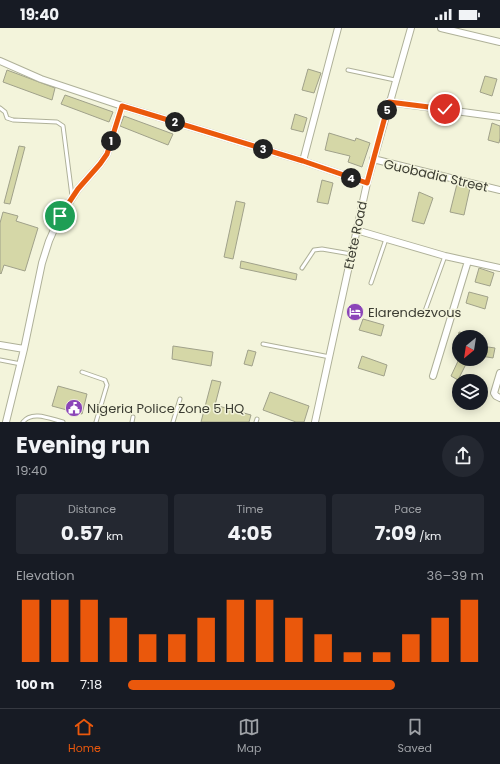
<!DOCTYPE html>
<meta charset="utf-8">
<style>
:root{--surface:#171b24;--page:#242831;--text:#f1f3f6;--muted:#9ea1a6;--line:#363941;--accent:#ea580c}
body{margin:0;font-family:Poppins,sans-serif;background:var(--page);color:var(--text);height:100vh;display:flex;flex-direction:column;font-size:15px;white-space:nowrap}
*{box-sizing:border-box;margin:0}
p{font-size:13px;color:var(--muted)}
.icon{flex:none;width:22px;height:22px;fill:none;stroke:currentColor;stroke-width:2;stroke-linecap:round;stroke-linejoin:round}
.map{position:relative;height:394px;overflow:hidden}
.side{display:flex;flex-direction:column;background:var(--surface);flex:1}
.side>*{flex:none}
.needle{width:26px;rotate:210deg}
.buttons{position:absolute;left:452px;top:302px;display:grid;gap:8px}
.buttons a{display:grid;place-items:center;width:36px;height:36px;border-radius:50%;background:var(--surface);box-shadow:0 2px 10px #0003;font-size:20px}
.pin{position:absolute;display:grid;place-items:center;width:34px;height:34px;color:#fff;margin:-17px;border:2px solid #fff;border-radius:50%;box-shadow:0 1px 4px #0007}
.km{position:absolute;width:20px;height:20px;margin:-10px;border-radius:50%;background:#222;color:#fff;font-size:11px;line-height:20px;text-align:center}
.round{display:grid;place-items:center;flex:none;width:42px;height:42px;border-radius:21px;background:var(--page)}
.summary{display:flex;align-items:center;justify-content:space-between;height:68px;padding:0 16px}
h1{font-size:22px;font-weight:700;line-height:30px}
.figures{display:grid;grid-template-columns:repeat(3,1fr);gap:6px;height:68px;padding:4px 16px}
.figures div{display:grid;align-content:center;border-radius:4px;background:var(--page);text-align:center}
.figures b{font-size:20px;font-weight:700}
.figures small{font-size:11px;font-weight:400}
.figures p{font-size:11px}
.chart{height:112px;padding:8px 16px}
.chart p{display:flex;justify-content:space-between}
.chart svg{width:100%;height:72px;margin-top:4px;stroke:var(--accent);stroke-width:6}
ul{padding:0 16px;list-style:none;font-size:13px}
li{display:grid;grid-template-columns:64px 48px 1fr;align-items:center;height:30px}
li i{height:10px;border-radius:5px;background:var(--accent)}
.status{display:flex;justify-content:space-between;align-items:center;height:28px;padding:0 20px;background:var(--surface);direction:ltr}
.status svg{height:11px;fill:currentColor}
.dock{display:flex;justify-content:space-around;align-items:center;height:56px;border-top:1px solid var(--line);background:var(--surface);font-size:11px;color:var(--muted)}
.dock a{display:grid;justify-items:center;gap:2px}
.dock .current{color:var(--accent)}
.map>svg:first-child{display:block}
</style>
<div class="status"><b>19:40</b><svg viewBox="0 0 49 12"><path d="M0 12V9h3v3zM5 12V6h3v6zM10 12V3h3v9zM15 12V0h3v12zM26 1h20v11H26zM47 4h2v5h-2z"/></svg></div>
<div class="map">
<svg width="500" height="394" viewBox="0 0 500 394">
<rect width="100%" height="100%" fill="#f3f4db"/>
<path fill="#d5d7a7" stroke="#a0a18a" d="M308 41 321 45 314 65 302 62Z
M7 42 55 60 52 72 3 54Z
M485 48 497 51 492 68 480 64Z
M65 67 113 84 109 94 61 76Z
M295 86 307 90 303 104 291 101Z
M124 88 173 106 168 117 120 98Z
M492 95 500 98V110L499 115 488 112Z
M329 105 355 113 356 110 370 115 362 139 348 134 350 128 325 122Z
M19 118 25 119 10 176 4 175Z
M322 152 333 155 328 176 317 174Z
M457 156 470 160 464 187 450 184Z
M419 164 433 170 424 196 412 193Z
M236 173 245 175 233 231 224 229Z
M3 184 18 188 16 193 38 200 25 243 4 237 1 246 0 245V195Z
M241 233 297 246 296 252 240 240Z
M479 240 494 245 490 258 475 254Z
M469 264 488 269 485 281 466 275Z
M363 291 384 297 381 308 359 302Z
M459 304 473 307 472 309H458Z
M173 318 213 324 211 338 172 331Z
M481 318 495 320 493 330 481 328Z
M248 322 256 324 252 338 244 336Z
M362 328 387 337 384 348 358 340Z
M459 331 467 334 458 352 451 348Z
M212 352 221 354 215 377 251 387 249 394H201Z
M58 358 87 366 82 386 52 378Z
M270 364 309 378 304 394H296L263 382Z"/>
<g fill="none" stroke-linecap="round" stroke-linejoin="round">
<defs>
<path id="lane" d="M348 42 395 52
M0 80 5 84 7 90 13 92 57 94 63 98 72 168
M302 240 314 222 322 221 351 226
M371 255 386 211
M425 283 445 228
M263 316 330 329
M0 332 21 336
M82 344 105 352 107 357 96 394
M23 394C32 382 51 391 63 394
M132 394 133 389
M173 394 180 371
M256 394 257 391"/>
<path id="street" d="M441 0 500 14
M0 33 41 51 122 78 303 133 367 155
M389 74 500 89
M373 131 500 162
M303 133 338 0
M356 202 445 228 500 240
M0 317 24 321
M500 345 494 365 496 368 500 370
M433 348 468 233
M6 394 24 321 42 235 49 213 60 188 67 178 78 161 100 136 107 126 122 78
M315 394 367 155 411 0"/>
</defs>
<use href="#lane" stroke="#afb199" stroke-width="5"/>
<use href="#street" stroke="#afb199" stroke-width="8"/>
<use href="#lane" stroke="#fff" stroke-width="3"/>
<use href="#street" stroke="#fff" stroke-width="6"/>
</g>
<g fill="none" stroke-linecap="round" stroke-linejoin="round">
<defs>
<path id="route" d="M60 188 78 161 100 136 107 126 122 78 303 133 367 155 389 74 445 81"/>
</defs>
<use href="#route" stroke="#fff" stroke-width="8"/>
<use href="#route" stroke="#ea580c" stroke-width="5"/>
</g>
<defs>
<symbol id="hotel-disc" viewBox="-11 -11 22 22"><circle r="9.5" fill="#8b45b8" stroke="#f3f4db"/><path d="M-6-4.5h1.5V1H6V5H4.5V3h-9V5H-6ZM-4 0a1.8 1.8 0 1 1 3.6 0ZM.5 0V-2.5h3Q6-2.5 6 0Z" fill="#fff"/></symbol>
<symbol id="civic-disc" viewBox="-11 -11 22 22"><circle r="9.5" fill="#8b45b8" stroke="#f3f4db"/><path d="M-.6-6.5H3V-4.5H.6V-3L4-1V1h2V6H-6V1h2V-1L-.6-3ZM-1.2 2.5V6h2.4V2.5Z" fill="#fff"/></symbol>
</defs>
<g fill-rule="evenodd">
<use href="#hotel-disc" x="345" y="274" width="20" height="20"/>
<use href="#civic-disc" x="64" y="370" width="20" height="20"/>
</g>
<g text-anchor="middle" stroke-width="3" stroke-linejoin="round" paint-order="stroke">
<g font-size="13" fill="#3c3d33" stroke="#f3f4db">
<text transform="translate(436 147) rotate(13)" y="5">Guobadia Street</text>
<text transform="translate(355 207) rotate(-78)" y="5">Etete Road</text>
</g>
<g font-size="13" fill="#3c3d33" stroke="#f3f4db" text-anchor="start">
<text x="368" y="289">Elarendezvous</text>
<text x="87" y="385">Nigeria Police Zone 5 HQ</text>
</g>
</g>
</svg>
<div class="buttons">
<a><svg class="needle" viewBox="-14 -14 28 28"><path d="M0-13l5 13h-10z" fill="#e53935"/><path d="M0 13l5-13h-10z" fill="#9ea1a6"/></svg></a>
<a><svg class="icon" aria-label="layers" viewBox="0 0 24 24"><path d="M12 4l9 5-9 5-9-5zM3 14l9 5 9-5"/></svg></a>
</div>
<div class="pin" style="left:60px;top:188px;background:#1e9e55"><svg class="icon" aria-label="arrive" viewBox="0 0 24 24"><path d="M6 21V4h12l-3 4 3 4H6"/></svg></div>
<div class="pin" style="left:445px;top:81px;background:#d93025"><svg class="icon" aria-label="check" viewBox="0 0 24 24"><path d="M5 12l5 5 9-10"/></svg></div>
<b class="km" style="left:111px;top:113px">1</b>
<b class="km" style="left:175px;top:94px">2</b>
<b class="km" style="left:263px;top:121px">3</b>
<b class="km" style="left:351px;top:150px">4</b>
<b class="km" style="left:387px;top:82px">5</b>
</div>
<section class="side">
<div class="summary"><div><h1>Evening run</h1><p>19:40</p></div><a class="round"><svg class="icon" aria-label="share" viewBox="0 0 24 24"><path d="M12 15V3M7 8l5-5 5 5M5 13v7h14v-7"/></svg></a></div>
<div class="figures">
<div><p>Distance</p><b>0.57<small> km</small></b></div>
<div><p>Time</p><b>4:05</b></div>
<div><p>Pace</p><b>7:09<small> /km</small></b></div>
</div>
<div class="chart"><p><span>Elevation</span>36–39 m</p>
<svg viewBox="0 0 160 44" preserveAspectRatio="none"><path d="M5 44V6M15 44V6M25 44V6M35 44V17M45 44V27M55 44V27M65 44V17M75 44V6M85 44V6M95 44V17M105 44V27M115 44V38M125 44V38M135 44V27M145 44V17M155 44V6"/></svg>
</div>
<ul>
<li><b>100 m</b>7:18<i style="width:75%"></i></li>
</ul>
</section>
<nav class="dock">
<a class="current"><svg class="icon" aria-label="home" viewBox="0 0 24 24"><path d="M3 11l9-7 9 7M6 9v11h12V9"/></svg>Home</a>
<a><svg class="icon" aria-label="map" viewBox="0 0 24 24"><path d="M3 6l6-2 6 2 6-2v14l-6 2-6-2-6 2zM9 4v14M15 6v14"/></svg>Map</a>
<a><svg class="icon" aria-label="saved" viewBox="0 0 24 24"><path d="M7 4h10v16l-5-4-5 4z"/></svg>Saved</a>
</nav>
